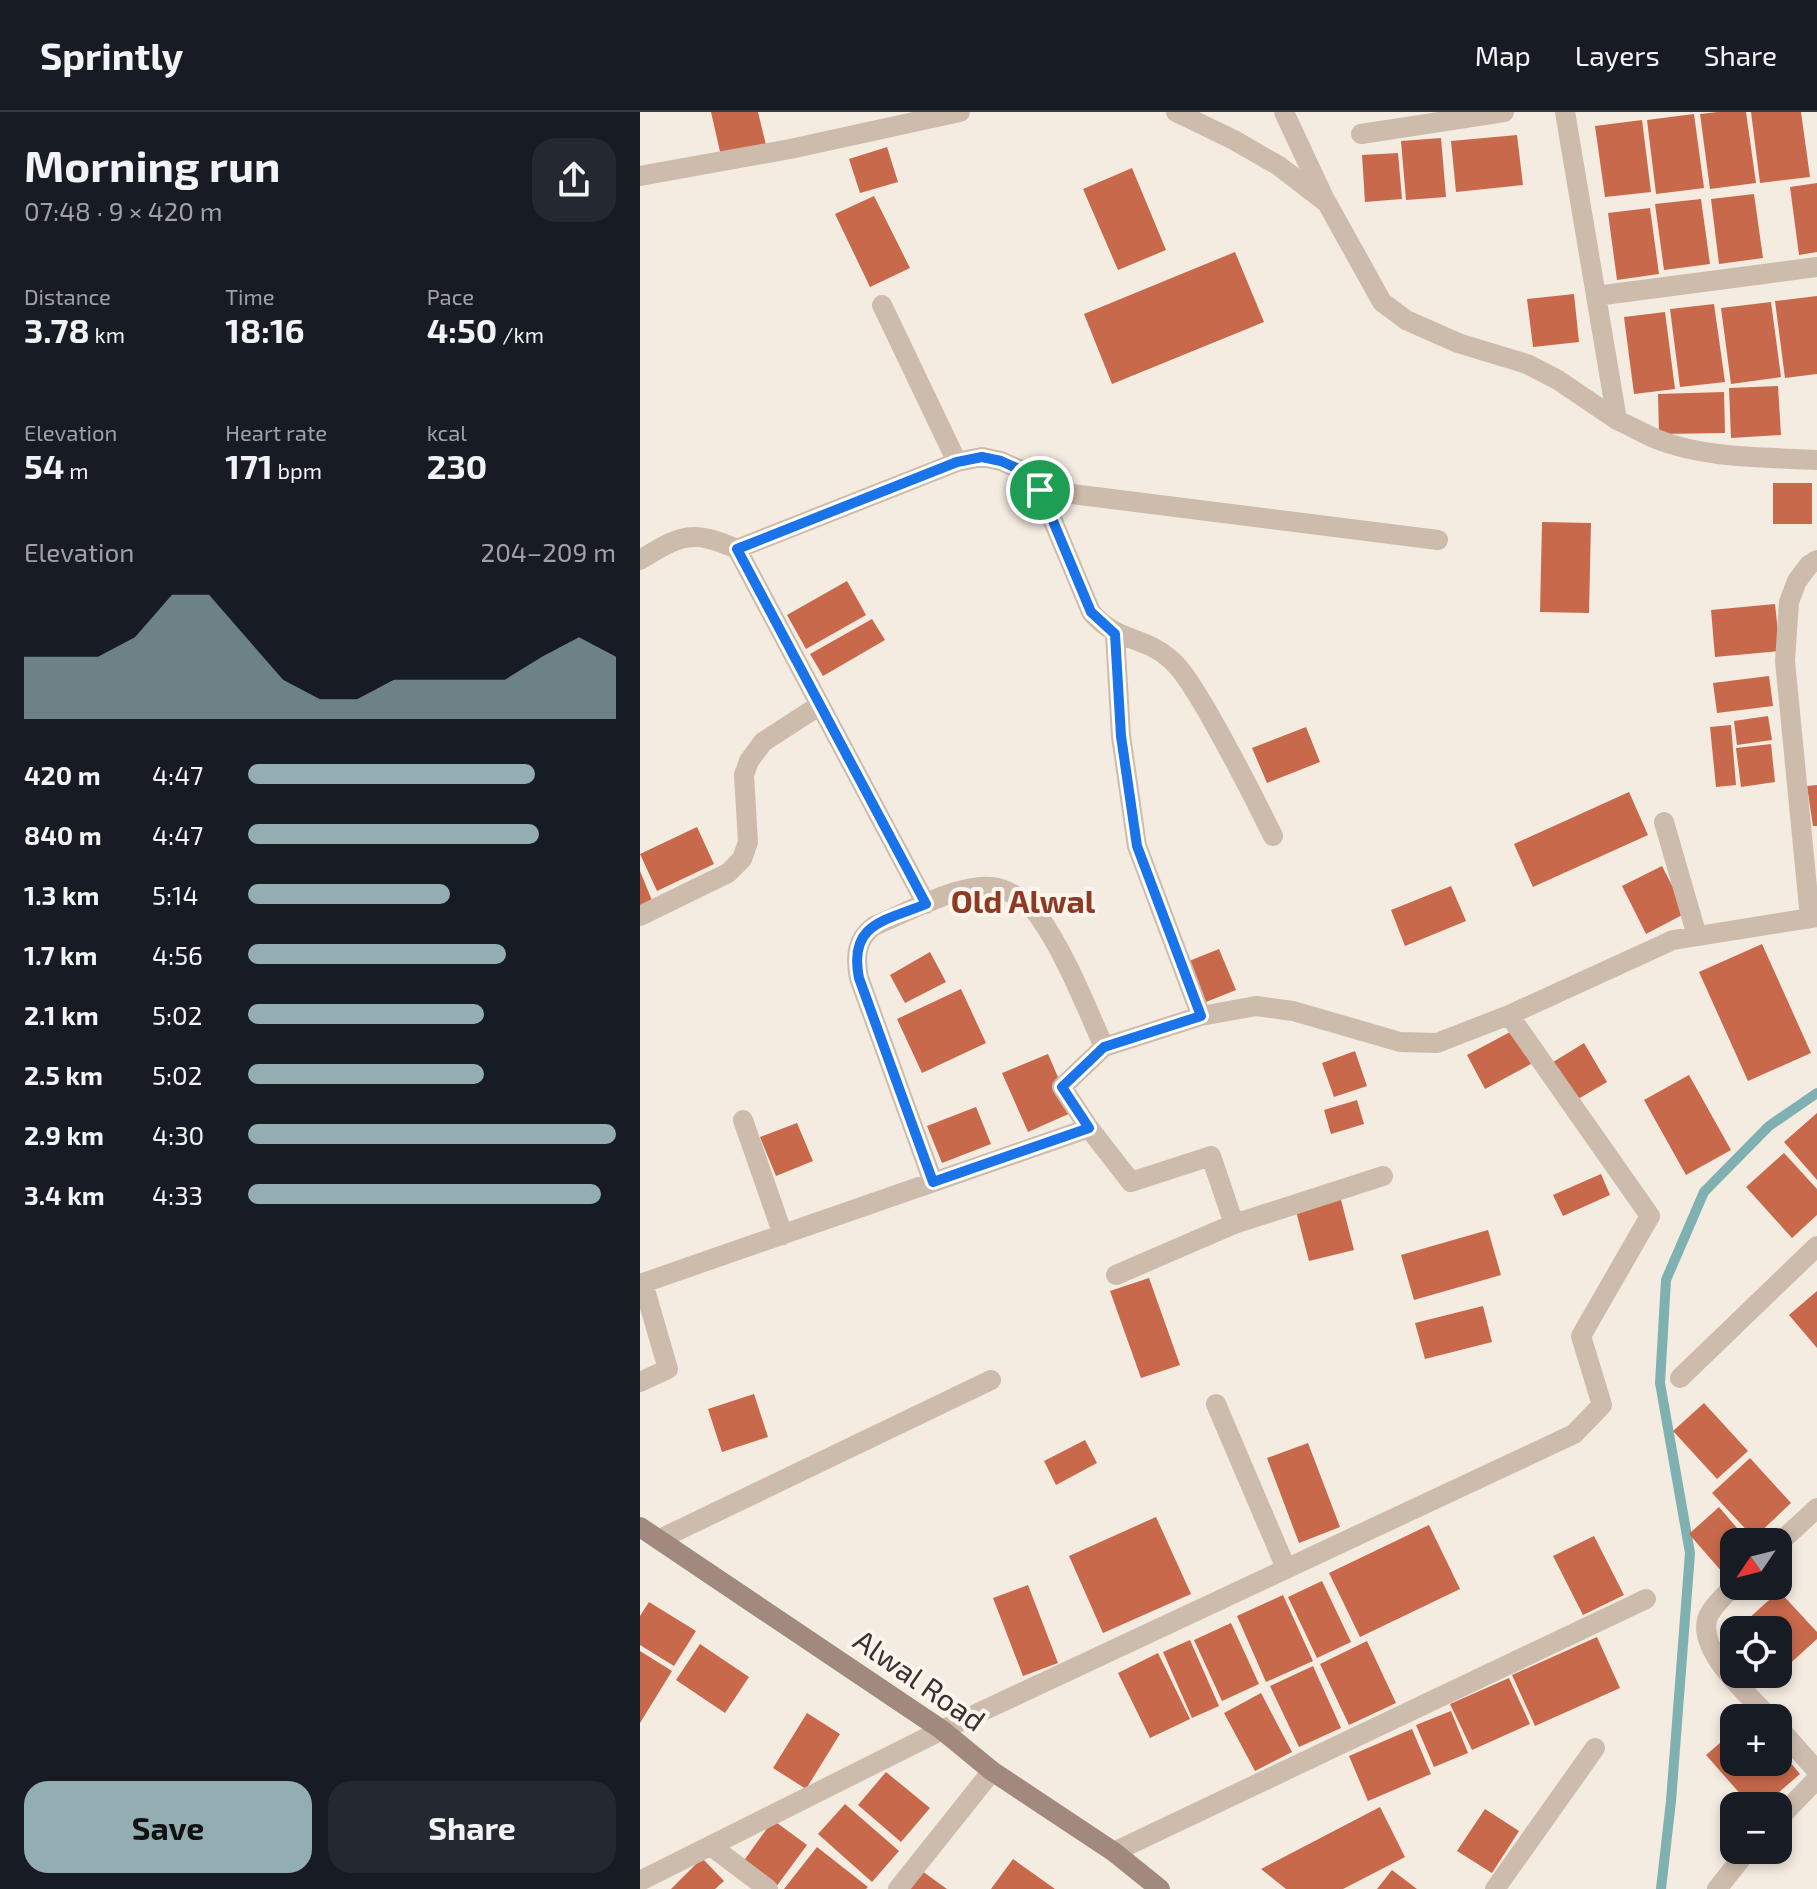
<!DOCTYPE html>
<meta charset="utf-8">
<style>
:root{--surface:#171b24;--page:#242831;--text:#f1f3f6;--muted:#9ea1a6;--line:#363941;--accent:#92aeb2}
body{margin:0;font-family:"Exo 2",sans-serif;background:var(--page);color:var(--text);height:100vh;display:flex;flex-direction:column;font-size:30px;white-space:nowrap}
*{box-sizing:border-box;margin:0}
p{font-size:26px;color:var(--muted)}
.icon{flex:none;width:44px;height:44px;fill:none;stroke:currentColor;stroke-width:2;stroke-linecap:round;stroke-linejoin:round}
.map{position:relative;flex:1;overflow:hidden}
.details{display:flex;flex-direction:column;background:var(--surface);width:640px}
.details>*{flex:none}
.needle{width:52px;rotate:235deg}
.fabs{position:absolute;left:1080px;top:1416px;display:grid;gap:16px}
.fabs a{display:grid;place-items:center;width:72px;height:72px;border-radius:16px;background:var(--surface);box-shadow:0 4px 12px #0003;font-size:40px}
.pin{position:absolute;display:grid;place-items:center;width:68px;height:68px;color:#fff;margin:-34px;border:4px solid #fff;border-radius:50%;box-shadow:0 2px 8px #0007}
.round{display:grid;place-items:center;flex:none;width:84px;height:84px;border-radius:24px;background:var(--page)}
.summary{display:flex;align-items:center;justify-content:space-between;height:136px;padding:0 24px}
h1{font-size:44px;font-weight:700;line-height:60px}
.figures{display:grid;grid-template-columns:repeat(3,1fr);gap:12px;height:136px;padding:8px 24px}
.figures div{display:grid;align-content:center}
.figures b{font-size:34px;font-weight:700}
.figures small{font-size:22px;font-weight:400}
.figures p{font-size:22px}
.chart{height:224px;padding:16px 24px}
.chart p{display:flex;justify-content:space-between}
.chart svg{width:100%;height:144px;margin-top:8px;fill:var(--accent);opacity:.7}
.button{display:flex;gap:16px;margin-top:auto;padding:16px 24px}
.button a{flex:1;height:92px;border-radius:24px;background:var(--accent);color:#111;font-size:32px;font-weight:700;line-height:92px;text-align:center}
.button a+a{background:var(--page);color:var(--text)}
ul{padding:0 24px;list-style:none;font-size:26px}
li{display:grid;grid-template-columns:128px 96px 1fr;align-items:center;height:60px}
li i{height:20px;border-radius:10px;background:var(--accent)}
header{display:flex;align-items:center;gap:48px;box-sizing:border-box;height:112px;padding:0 40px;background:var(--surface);border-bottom:2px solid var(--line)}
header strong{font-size:38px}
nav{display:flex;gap:44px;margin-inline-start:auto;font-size:28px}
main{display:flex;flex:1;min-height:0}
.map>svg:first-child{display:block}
</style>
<header>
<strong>Sprintly</strong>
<nav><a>Map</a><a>Layers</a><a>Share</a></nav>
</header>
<main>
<section class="details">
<div class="summary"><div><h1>Morning run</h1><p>07:48 · 9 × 420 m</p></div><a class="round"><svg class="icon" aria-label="share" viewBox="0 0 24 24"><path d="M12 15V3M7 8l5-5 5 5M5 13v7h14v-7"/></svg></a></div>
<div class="figures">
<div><p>Distance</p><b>3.78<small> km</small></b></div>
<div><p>Time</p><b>18:16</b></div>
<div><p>Pace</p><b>4:50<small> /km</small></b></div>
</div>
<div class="figures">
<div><p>Elevation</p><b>54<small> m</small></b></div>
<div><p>Heart rate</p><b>171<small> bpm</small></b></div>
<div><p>kcal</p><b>230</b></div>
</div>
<div class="chart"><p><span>Elevation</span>204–209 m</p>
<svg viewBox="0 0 160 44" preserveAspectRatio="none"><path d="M0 44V25L10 25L20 25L30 19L40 6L50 6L60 19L70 32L80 38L90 38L100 32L110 32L120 32L130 32L140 25L150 19L160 25V44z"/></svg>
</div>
<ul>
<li><b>420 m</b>4:47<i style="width:78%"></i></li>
<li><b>840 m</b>4:47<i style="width:79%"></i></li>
<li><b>1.3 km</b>5:14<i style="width:55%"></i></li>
<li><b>1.7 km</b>4:56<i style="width:70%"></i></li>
<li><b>2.1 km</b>5:02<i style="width:64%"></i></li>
<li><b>2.5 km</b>5:02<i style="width:64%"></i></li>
<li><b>2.9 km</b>4:30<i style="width:100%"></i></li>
<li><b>3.4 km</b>4:33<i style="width:96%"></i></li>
</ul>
<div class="button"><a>Save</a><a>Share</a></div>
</section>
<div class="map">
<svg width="1177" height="1777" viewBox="0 0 1177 1777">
<rect width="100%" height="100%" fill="#f4ebe1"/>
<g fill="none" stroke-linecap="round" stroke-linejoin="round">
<path stroke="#7fb0b2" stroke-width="10" d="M1021 1777 1031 1689 1050 1441 1020 1271 1026 1168 1064 1080 1129 1014 1177 981"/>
</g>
<path fill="#c8694b" d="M71 0H118L126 33 81 44Z
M1078 0H1106L1116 71 1070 77 1060 2Z
M1111 0H1161L1170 65 1120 71Z
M1054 2 1064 76 1016 82 1007 8Z
M1002 8 1011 80 965 85 955 14Z
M877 23 883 73 816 80 811 29Z
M801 26 806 85 766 88 761 29Z
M247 35 258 70 220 81 209 47Z
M758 41 762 87 725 90 722 43Z
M492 56 526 138 478 158 443 77Z
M1177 71V140L1159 143 1150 75Z
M1114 82 1123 146 1079 152 1071 87Z
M234 84 270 156 230 175 195 102Z
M1061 87 1070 152 1024 158 1015 92Z
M1010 96 1019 162 977 168 968 101Z
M595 140 624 210 472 272 444 202Z
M934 182 939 230 893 235 887 187Z
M1177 184V262L1145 266 1135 189Z
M1131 190 1141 265 1091 272 1081 196Z
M1074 192 1085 270 1040 275 1030 197Z
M1025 200 1035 277 994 282 984 205Z
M1138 274 1141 323 1091 326 1089 276Z
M1084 280 1085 321 1019 322 1018 282Z
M1133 371H1172V412H1133Z
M902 410 951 411 949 501 900 500Z
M207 469 226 503 166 537 147 503Z
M1135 492 1140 539 1075 545 1071 498Z
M232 507 245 528 183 564 170 542Z
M1129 564 1133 594 1077 601 1073 571Z
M1128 604 1132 628 1097 633 1094 609Z
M1091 613 1096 673 1076 675 1070 615Z
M666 615 680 650 627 671 612 636Z
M1131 632 1135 670 1101 675 1096 636Z
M1177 673V714H1173L1167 674Z
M989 680 1008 723 893 775 874 732Z
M57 715 74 752 17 779 0 742Z
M1022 754 1046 801 1006 822 982 774Z
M0 759 13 791 0 796Z
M811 774 826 809 765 834 751 798Z
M1122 832 1171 941 1108 969 1059 860Z
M579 837 596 878 561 892 544 851Z
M290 840 306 870 265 891 250 863Z
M321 877 346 931 282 961 257 907Z
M872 919 891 952 845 977 827 943Z
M944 931 967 970 933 990 910 952Z
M715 939 727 974 694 985 682 951Z
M408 942 433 1000 388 1020 362 961Z
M1049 963 1091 1038 1046 1063 1004 988Z
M717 988 724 1012 691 1022 684 998Z
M336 995 351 1032 302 1051 287 1014Z
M1177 1001V1068L1144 1030Z
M157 1011 173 1049 136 1064 120 1025Z
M1144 1041 1177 1077V1103L1152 1126 1106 1075Z
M961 1062 970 1083 923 1104 913 1083Z
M700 1084 714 1138 669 1149 655 1095Z
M848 1118 861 1163 774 1188 761 1143Z
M509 1166 540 1253 501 1266 470 1179Z
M1177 1179V1236L1149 1203Z
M843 1194 852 1230 785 1247 775 1211Z
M114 1282 128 1325 82 1340 68 1297Z
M1064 1291 1108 1339 1077 1367 1033 1319Z
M445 1328 457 1351 416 1373 404 1349Z
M668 1331 700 1415 659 1431 627 1346Z
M1110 1346 1151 1391 1114 1426 1072 1381Z
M1079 1395 1109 1430H1094V1451L1083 1461 1049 1422Z
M516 1405 551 1482 463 1521 429 1444Z
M789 1413 820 1477 720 1525 689 1461Z
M954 1424 984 1483 943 1503 913 1444Z
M682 1469 711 1530 677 1546 648 1485Z
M388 1473 418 1551 383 1564 353 1486Z
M1139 1479 1177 1520V1527L1131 1569 1124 1562H1138V1518H1096Z
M643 1483 673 1549 626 1570 597 1504Z
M9 1490 56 1519 34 1554 0 1533V1504Z
M591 1511 619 1572 582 1589 554 1528Z
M957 1525 980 1576 895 1614 872 1563Z
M550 1528 579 1594 552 1606 523 1540Z
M727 1529 756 1591 709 1613 680 1552Z
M60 1532 109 1565 85 1601 36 1568Z
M0 1539 32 1559 0 1611Z
M518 1541 550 1607 510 1626 478 1561Z
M673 1554 701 1616 659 1635 630 1574Z
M869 1566 890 1612 832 1638 810 1592Z
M621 1581 652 1640 615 1659 584 1601Z
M811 1599 828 1641 794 1655 776 1613Z
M167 1601 200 1622 166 1677 133 1656Z
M772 1617 791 1662 728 1689 709 1644Z
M1094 1619V1650H1138V1636L1160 1662 1123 1694H1111L1066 1643Z
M246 1660 290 1696 261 1730 218 1693Z
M205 1692 259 1739 232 1770 178 1722Z
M740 1695 765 1745 703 1777H646L621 1757Z
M845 1697 879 1719 852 1761 817 1739Z
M133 1708 167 1733 136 1775 103 1750Z
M177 1735 228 1775 226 1777H144Z
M62 1746 84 1769 75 1777H31Z
M373 1747 415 1777H351Z
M752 1758 777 1777H737Z
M282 1759 307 1777H270Z"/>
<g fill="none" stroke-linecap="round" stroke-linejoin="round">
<path stroke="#cdbbac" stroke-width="20" d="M536 0 594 28 639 54 687 91 742 190 766 208 818 231 887 252 918 268 977 308
M644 0 685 88
M925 0 977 308C990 314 1003 321 1016 327 1066 347 1125 345 1177 348
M721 22 864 0
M0 64 150 37 320 0
M956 184 1177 155
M242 193 317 350
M400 378 798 428
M97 437 317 350 342 345 361 349 381 358 400 378 451 500C477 531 503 523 530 547 545 560 556 581 566 597 590 639 612 681 633 724
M0 448C41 423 51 417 97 437L286 792
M475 522 481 624 497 734 561 904
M1024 710 1057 824
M0 804 88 761 102 747 108 730 104 663 109 649 123 630 180 593
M1170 806 1145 549 1149 490 1157 469 1169 453 1177 448
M103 1008 143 1123
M449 1016 491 1070 571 1044 594 1112
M293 1070 219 866C215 845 216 827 234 814 266 801 317 772 351 775 368 777 388 789 398 803 425 841 445 892 464 935L561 904 616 894 653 899 760 930 797 931 869 903 1033 828 1177 805
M476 1163 594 1112 743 1064
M1040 1266 1177 1134
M0 1270 28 1257 3 1171 449 1016 422 975 464 935
M576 1292 646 1456
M20 1427 351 1268
M1138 1432 1177 1396
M1094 1473C1086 1483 1070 1496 1067 1508 1059 1541 1109 1583 1130 1606
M1138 1615 1177 1659
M1138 1707 1177 1667
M71 1734 128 1777
M474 1740 1006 1487
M0 1769 302 1618 934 1322 962 1293 941 1224 1010 1104 869 903
M258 1777 352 1659
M855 1777 955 1636
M1077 1777 1108 1738"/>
<path stroke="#a18a7d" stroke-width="20" d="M0 1415 302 1618 352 1659 474 1740 520 1777"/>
</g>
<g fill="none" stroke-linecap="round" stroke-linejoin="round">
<defs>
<path id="route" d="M342 345 361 349 381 358 400 378 451 500 475 522 481 624 497 734 561 904 464 935 422 975 449 1016 293 1070 219 866C208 811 245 809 286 792L97 437 317 350Z"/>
</defs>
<use href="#route" stroke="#fff" stroke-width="16"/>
<use href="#route" stroke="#1a73e8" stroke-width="10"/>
</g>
<g text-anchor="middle" stroke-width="8" stroke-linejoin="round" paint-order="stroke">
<g font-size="30" fill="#3b302b" stroke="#fbf5ee">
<text transform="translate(279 1569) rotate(35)" y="10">Alwal Road</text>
</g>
<g font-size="32" font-weight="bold" fill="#8c3b22" stroke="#fbf5ee">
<text x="383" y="801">Old Alwal</text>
</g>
</g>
</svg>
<div class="fabs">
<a><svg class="needle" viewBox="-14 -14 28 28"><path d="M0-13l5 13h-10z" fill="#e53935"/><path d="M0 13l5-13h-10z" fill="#9ea1a6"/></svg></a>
<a><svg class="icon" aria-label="locate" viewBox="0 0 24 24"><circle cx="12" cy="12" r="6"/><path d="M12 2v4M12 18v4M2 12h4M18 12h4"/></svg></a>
<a>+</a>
<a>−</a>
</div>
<div class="pin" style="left:400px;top:378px;background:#1e9e55"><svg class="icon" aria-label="arrive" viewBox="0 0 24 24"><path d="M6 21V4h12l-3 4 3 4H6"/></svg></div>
</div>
</main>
